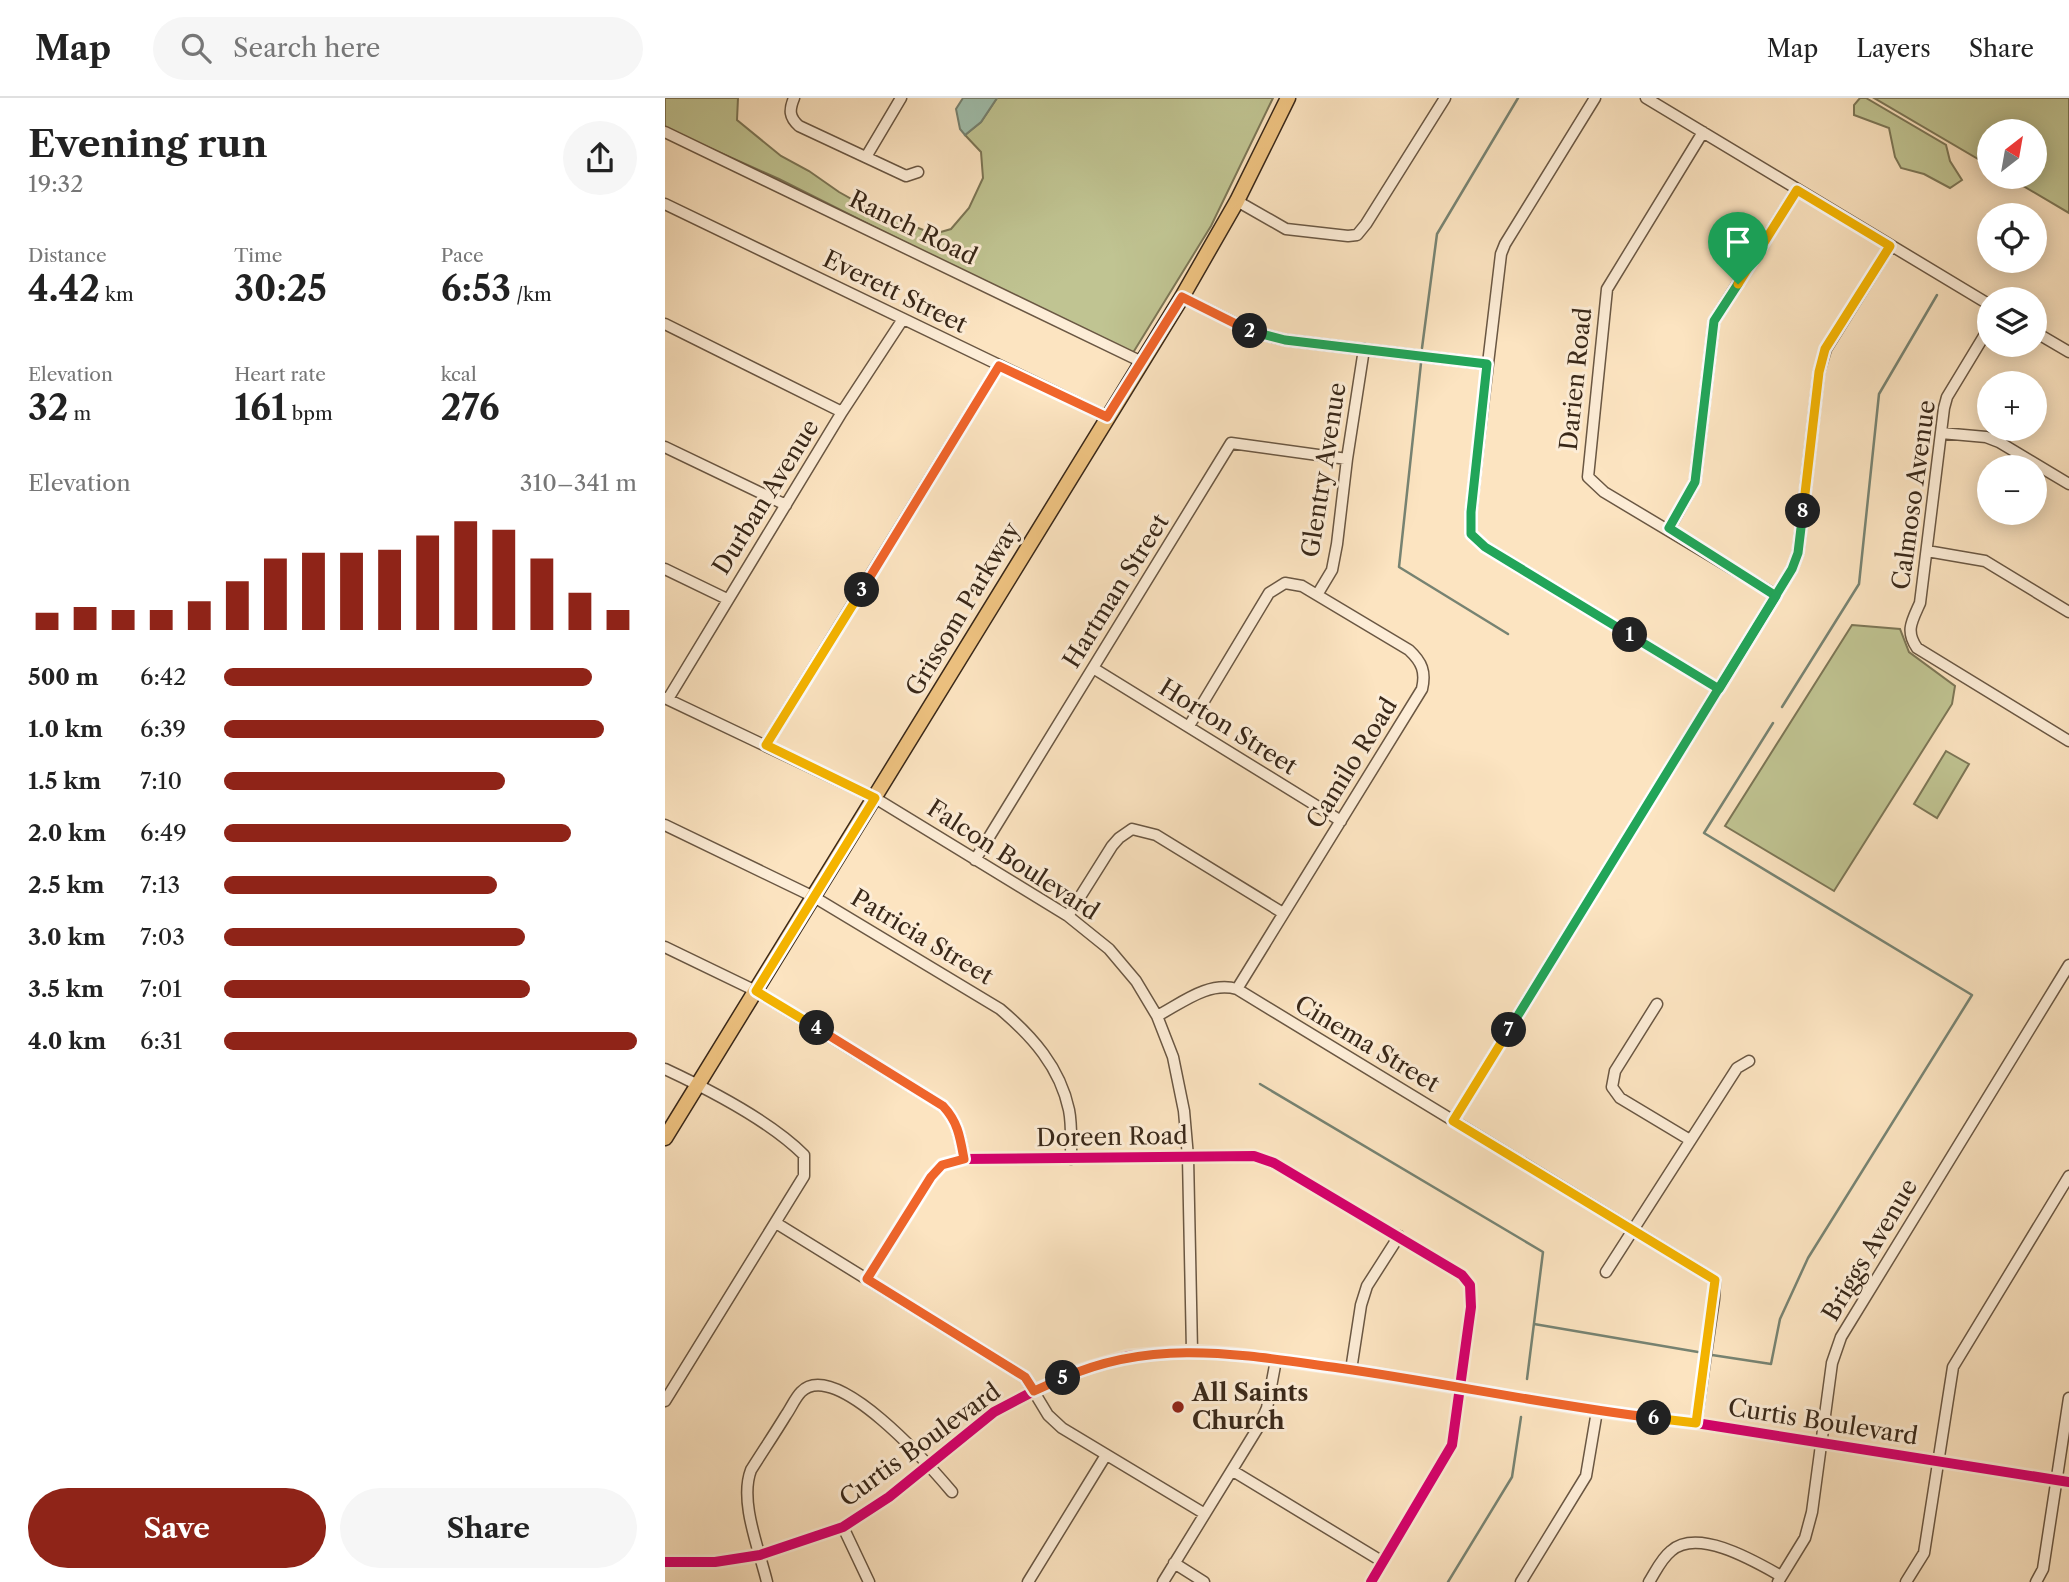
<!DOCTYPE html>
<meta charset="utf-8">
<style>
:root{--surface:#fff;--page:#f6f6f6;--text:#222;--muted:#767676;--line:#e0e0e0;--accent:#8f2418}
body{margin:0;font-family:"Libre Caslon Text",serif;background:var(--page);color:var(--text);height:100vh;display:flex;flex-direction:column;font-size:26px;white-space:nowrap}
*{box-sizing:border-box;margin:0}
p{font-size:23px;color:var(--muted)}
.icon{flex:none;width:38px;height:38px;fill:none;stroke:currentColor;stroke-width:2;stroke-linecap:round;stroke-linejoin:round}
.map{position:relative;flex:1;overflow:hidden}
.sheet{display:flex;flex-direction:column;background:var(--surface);width:665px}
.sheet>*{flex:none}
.needle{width:46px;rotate:31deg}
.tools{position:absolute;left:1312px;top:21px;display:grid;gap:14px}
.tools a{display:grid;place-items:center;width:70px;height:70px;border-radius:50%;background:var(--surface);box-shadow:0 4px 18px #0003;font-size:35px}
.pin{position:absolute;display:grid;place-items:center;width:60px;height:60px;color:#fff;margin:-72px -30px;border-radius:50% 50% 50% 0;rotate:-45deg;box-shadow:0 0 7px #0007}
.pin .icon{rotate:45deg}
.km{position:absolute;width:35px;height:35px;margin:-18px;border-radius:50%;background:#222;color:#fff;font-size:19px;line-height:35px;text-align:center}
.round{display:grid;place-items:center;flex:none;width:74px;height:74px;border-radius:37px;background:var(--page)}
.summary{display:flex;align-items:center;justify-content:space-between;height:119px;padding:0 28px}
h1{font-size:38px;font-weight:700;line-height:52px}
.stats{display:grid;grid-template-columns:repeat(3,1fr);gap:10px;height:119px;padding:7px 28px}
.stats div{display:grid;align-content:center}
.stats b{font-size:35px;font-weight:700}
.stats small{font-size:19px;font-weight:400}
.stats p{font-size:19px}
.chart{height:196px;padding:14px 28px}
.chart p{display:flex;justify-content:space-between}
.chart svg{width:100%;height:126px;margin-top:7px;stroke:var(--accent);stroke-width:6}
.cta{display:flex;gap:14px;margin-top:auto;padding:14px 28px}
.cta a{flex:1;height:80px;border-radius:42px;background:var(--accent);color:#fff;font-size:28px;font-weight:700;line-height:80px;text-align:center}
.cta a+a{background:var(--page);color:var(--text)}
ul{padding:0 28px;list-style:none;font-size:23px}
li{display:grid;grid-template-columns:112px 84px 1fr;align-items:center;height:52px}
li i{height:18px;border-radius:9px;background:var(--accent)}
header{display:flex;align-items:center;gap:42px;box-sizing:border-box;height:98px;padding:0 35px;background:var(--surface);border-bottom:2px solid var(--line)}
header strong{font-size:33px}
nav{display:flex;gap:38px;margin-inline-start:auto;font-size:24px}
.search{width:490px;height:63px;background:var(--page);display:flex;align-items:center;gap:18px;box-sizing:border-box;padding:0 24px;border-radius:38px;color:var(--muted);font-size:26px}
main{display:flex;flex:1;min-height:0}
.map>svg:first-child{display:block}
</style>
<header>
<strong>Map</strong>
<div class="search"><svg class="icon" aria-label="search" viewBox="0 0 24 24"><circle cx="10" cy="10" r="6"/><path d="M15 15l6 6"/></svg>Search here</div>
<nav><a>Map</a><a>Layers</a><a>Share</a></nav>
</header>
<main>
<section class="sheet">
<div class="summary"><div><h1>Evening run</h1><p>19:32</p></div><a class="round"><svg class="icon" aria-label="share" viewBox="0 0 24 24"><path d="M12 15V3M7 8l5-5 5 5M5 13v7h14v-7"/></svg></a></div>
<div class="stats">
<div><p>Distance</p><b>4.42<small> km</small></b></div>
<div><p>Time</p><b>30:25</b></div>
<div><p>Pace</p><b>6:53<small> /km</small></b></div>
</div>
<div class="stats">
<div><p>Elevation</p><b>32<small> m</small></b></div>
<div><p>Heart rate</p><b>161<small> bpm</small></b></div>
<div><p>kcal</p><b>276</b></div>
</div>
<div class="chart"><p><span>Elevation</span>310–341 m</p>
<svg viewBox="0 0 160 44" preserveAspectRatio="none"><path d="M5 44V38M15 44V36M25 44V37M35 44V37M45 44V34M55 44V27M65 44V19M75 44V17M85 44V17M95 44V16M105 44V11M115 44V6M125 44V9M135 44V19M145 44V31M155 44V37"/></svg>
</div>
<ul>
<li><b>500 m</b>6:42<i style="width:89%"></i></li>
<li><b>1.0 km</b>6:39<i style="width:92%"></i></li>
<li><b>1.5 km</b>7:10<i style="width:68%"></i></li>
<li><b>2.0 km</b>6:49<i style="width:84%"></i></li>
<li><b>2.5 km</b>7:13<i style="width:66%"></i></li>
<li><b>3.0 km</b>7:03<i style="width:73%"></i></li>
<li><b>3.5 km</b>7:01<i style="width:74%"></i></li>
<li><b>4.0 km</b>6:31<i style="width:100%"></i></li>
</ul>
<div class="cta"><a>Save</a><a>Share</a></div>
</section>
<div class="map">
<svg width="1404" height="1484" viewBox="0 0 1404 1484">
<rect width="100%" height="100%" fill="#fce4c1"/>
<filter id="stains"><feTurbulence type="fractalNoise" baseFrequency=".00286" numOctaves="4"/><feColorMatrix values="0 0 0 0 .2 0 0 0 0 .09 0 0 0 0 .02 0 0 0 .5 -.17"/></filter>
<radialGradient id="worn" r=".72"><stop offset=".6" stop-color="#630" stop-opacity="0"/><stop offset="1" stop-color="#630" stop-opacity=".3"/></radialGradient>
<path fill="#c0c492" stroke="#7c7656" stroke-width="2" d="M0 0H73L72 22 116 58 144 73 174 94 208 113 269 136 286 131 304 110 318 80 316 54 300 37 316 24 332 0H608L546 128 466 258 114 81 0 30Z
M1195 0H1201L1281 47 1285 63 1297 82 1285 90 1259 76 1236 70 1230 59 1224 30 1189 17V7Z
M1209 0H1404V115L1343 79H1370V33H1325V68Z
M1187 527 1235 531 1244 554 1290 588 1287 606 1169 793 1060 728Z
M1281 653 1304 666 1272 720 1249 706Z"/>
<path fill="#a0bfad" stroke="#778372" stroke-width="2" d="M298 0H332L316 24 300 37 295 31 291 11Z"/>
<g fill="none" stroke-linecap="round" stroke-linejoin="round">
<path stroke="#778372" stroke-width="2.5" d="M757 250 772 136 853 0
M756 265 734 469 843 536
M1117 609 1194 486 1214 296 1272 197
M595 986 878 1154 862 1281
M869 1226 1033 1254
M1047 1257 1106 1266 1115 1221 1143 1160 1307 897 1039 735 1108 625
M783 1484 847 1379 856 1319"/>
<defs>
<path id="minor" d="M129 0C124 12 124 19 134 28L241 78 253 74
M930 0 840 146 836 156 815 333 806 414V436L820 449 1054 591
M981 0 1325 207
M0 34 477 264
M1038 34 942 191 923 379 939 394 1111 497
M201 59 236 0
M572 103 621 131 683 138 692 137 701 126 780 0
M0 106 442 319
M517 199 588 234 620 242 822 266
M0 226 177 314
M1325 228 1282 299 1279 310 1255 505C1247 523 1240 533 1252 550L1404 643
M1370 234 1404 254
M1276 335 1321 339 1334 344 1404 386
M0 349 121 407
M1004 431 1030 384 1049 223 1132 92
M1262 453 1320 463 1404 514
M0 471 62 501
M652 497 667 472 672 446 682 361 699 251
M428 570 676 723
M0 600 210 700 403 818 444 851 471 883 492 918 508 959 519 1013 523 1059 527 1253
M3 601 177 314 238 221
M524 628 604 495 620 485 637 488 744 552C757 564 761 574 757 591L572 891
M101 647 334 268
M0 727 149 799 335 911C367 938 395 969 404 1012 407 1027 406 1045 406 1061
M310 762 566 345 682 361
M403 818 447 748 454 740 467 731 491 737 618 815
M0 849 91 893 278 1008C293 1024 295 1039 299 1061
M992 906 950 973 947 989 955 1000 1025 1042
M492 918C517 905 543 883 572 891L1050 1182 1049 1201 1031 1325
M0 971C45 992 104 1022 139 1057V1078L0 1303
M788 1023 1127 471 1133 455 1154 274 1161 251 1225 148
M111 1125 360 1279 383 1317 397 1330 540 1416
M941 1174 1072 970 1084 963
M202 1181 266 1079 277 1067 299 1061 589 1058 609 1065 797 1177 805 1187 806 1209 787 1347 706 1484
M686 1272 696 1207 702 1188 734 1138
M568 1373 718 1464
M178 1429 204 1484
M0 1464H50L95 1457 178 1429 224 1399 329 1314 369 1293 413 1273 463 1258 527 1253 568 1256 686 1272 932 1313 1031 1325 1404 1384
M509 1465 539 1484
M102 1484C94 1451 74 1403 86 1372 98 1353 110 1335 121 1317 126 1310 130 1300 136 1294 170 1259 265 1368 287 1394
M363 1484 441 1357
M498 1484 594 1328 602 1310 611 1262
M856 1484 921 1378 932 1313
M984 1484C991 1473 996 1461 1006 1453 1033 1429 1091 1464 1116 1478
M1113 1484 1140 1440 1147 1414 1167 1265 1176 1239 1404 867
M1241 1484 1259 1455 1288 1269 1404 1078
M1371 1484 1378 1471 1404 1300"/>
<path id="major" d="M0 1040 517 199 572 103 623 0"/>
</defs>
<use href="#minor" stroke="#6a5743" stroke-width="13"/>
<use href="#major" stroke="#392819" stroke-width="17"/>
<use href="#minor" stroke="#fdedd7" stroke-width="10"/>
<use href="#major" stroke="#eec280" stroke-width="14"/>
<defs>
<path id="cycleway" d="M202 1181 266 1079 277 1067 299 1061 589 1058 609 1065 797 1177 805 1187 806 1209 787 1347 706 1484
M0 1464H50L95 1457 178 1429 224 1399 329 1314 369 1293 413 1273 463 1258 527 1253 568 1256 686 1272 932 1313 1031 1325 1404 1384"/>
</defs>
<use href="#cycleway" stroke="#fdedd7" stroke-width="15"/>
<use href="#cycleway" stroke="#d6006c" stroke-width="10"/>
</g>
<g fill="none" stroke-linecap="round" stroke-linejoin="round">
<defs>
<path id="split-1" d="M965 537 1054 591 1111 498 1004 430 1030 384 1049 223 1073 186"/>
<path id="split-2" d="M585 233 620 242 822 266 806 414V436L820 449 965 537"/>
<path id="split-3" d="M197 492 334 268 442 319 517 199 585 233"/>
<path id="split-4" d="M152 930 91 893 210 700 101 647 197 492"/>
<path id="split-5" d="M152 930 278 1008C293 1024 295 1039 299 1061L277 1067 266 1079 202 1181 360 1279 369 1293 398 1280"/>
<path id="split-6" d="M398 1280C490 1239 578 1257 674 1270 779 1285 883 1307 989 1320"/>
<path id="split-7" d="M844 932 788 1023 1050 1182 1031 1325 989 1320"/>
<path id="split-8" d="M844 932 1127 471 1133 455 1138 413"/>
<path id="split-9" d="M1073 186 1132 92 1225 148 1160 251 1154 274 1138 413"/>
</defs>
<use href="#split-1" stroke="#fff" stroke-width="14"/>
<use href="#split-2" stroke="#fff" stroke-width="14"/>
<use href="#split-3" stroke="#fff" stroke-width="14"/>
<use href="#split-4" stroke="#fff" stroke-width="14"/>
<use href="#split-5" stroke="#fff" stroke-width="14"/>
<use href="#split-6" stroke="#fff" stroke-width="14"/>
<use href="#split-7" stroke="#fff" stroke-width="14"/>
<use href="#split-8" stroke="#fff" stroke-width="14"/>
<use href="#split-9" stroke="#fff" stroke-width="14"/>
<use href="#split-1" stroke="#22a559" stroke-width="9"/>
<use href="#split-2" stroke="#22a559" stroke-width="9"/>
<use href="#split-3" stroke="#f0652b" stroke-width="9"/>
<use href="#split-4" stroke="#f5b400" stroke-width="9"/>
<use href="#split-5" stroke="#f0652b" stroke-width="9"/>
<use href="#split-6" stroke="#f0652b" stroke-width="9"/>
<use href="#split-7" stroke="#f5b400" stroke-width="9"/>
<use href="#split-8" stroke="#22a559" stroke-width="9"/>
<use href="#split-9" stroke="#f5b400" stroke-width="9"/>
</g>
<circle fill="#8f2418" stroke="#fdedd7" stroke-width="2.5" cx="513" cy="1309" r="7"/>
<g text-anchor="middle" stroke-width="6" stroke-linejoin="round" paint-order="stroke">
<g font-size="24" fill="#392819" stroke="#fdedd7">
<text transform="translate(248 130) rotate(26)" y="8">Ranch Road</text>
<text transform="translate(230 194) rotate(26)" y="8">Everett Street</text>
<text transform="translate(911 281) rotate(-84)" y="8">Darien Road</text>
<text transform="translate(659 372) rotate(-81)" y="8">Glentry Avenue</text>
<text transform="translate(1249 397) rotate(-82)" y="8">Calmoso Avenue</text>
<text transform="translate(101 399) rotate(-58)" y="8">Durban Avenue</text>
<text transform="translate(451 493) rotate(-58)" y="8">Hartman Street</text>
<text transform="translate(298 511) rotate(-59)" y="8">Grissom Parkway</text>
<text transform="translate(563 629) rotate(32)" y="8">Horton Street</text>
<text transform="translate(687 665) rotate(-58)" y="8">Camilo Road</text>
<text transform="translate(348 762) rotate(33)" y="8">Falcon Boulevard</text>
<text transform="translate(257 839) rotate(31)" y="8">Patricia Street</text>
<text transform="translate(702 946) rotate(31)" y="8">Cinema Street</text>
<text transform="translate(447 1039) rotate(-1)" y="8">Doreen Road</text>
<text transform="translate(1205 1152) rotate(-59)" y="8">Briggs Avenue</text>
<text transform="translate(1158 1324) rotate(9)" y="8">Curtis Boulevard</text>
<text transform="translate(255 1347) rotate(-36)" y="8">Curtis Boulevard</text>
</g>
<g font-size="24" font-weight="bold" fill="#392819" stroke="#fdedd7" text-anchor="start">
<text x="527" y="1303">All Saints<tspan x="527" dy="28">Church</tspan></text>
</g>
</g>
<rect width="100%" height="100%" filter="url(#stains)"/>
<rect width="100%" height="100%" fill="url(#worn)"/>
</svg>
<div class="tools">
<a><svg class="needle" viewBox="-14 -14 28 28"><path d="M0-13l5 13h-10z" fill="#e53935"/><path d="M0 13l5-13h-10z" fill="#767676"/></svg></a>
<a><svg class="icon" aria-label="locate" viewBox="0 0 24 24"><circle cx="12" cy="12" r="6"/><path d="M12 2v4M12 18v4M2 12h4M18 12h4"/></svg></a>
<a><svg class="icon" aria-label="layers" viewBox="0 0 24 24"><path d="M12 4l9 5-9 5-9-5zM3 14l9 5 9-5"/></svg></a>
<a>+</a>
<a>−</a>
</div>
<div class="pin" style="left:1073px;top:186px;background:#1e9e55"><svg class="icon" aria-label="arrive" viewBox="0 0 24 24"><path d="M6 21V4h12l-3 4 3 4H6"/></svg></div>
<b class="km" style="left:965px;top:537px">1</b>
<b class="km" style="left:585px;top:233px">2</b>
<b class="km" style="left:197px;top:492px">3</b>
<b class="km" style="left:152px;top:930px">4</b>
<b class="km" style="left:398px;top:1280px">5</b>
<b class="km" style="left:989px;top:1320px">6</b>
<b class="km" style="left:844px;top:932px">7</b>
<b class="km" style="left:1138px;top:413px">8</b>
</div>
</main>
